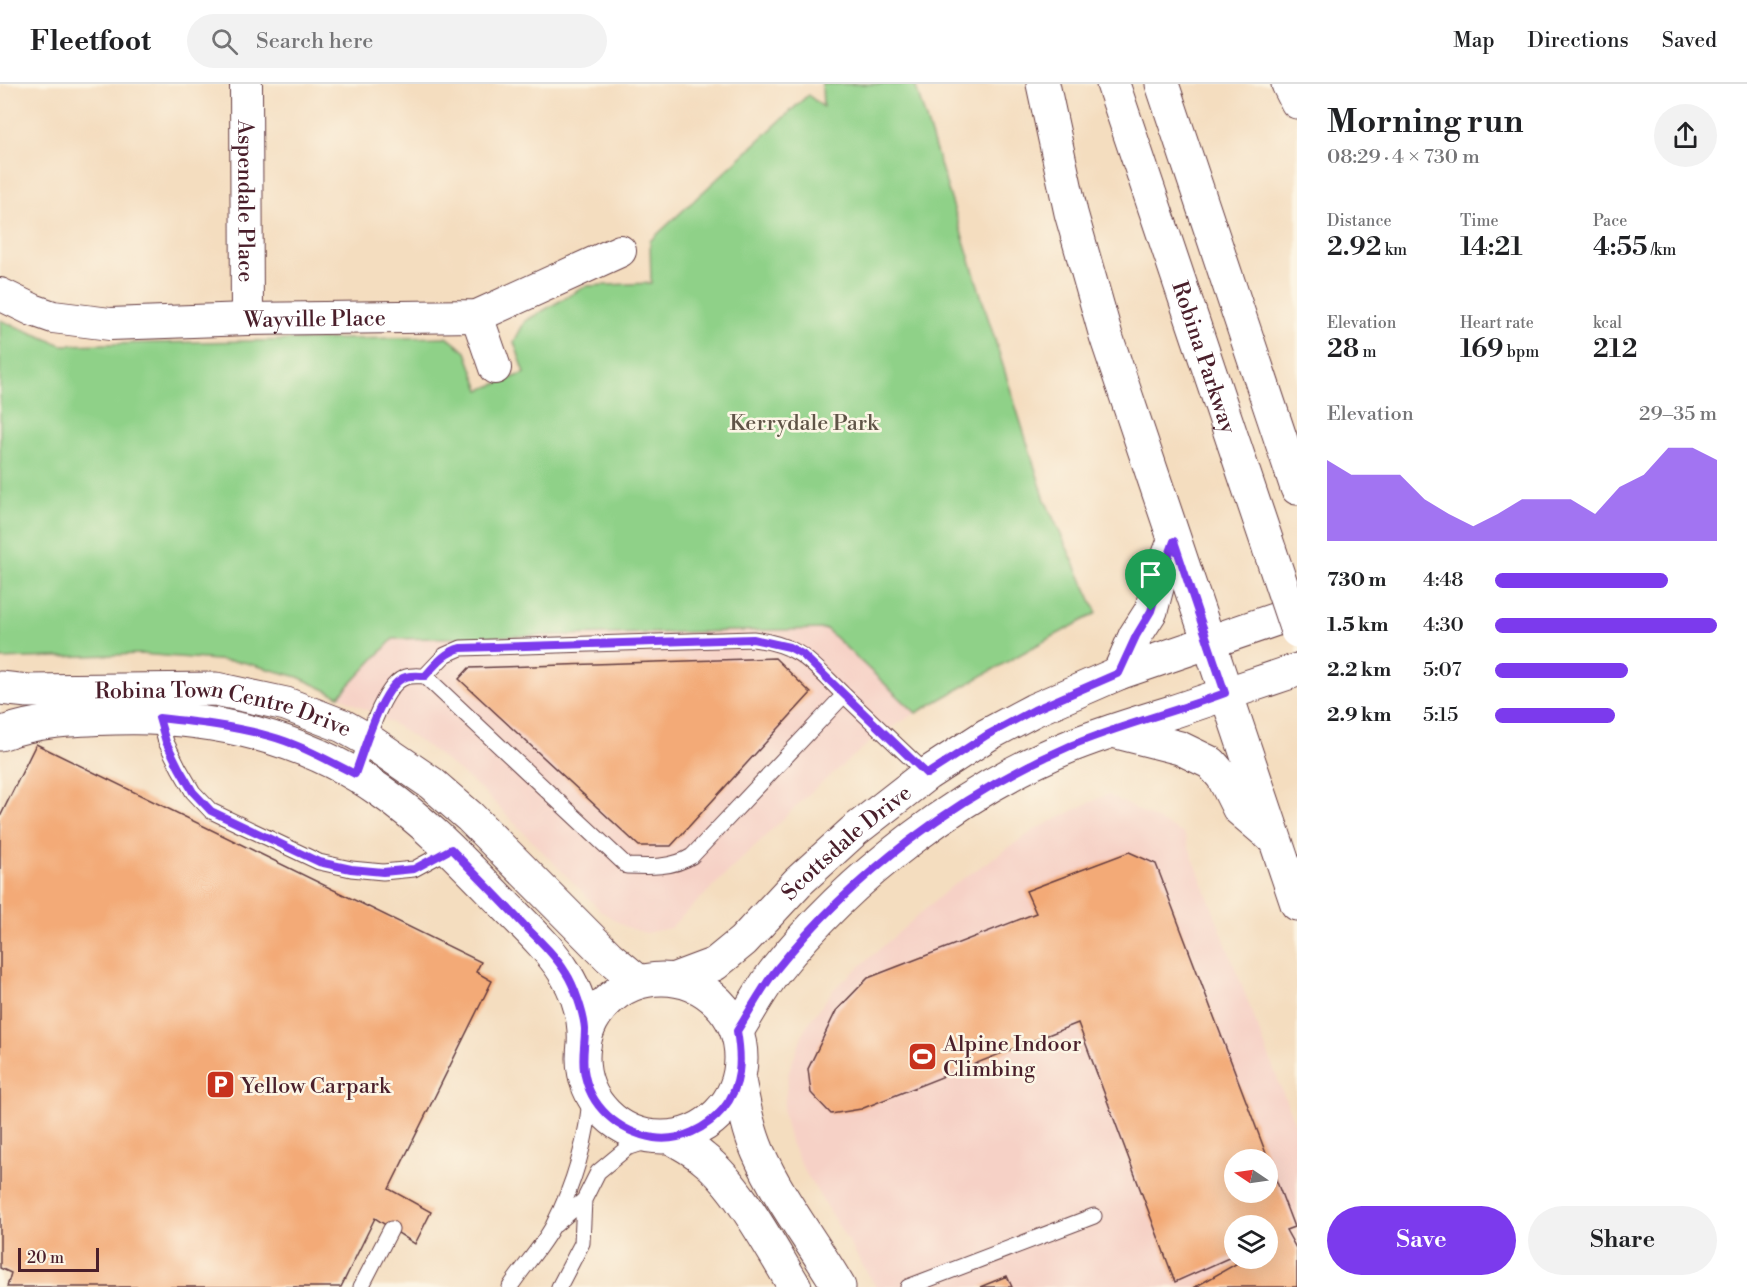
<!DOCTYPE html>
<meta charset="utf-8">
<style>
:root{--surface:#fff;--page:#f2f2f2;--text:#202124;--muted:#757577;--line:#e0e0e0;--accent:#7c3aed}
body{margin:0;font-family:"Libre Bodoni",serif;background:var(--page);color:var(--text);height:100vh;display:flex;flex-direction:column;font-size:22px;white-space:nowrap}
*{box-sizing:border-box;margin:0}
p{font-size:20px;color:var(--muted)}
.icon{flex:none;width:33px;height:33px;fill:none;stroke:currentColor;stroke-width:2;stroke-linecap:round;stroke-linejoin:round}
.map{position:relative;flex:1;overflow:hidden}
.sheet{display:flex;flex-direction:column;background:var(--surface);width:450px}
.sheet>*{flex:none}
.needle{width:39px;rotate:283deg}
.tools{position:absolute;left:1224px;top:1065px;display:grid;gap:12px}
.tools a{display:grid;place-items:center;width:54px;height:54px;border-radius:50%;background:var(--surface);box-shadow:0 6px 24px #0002;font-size:30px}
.scale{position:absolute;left:18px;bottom:15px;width:81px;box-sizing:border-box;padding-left:6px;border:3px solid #4a1f2b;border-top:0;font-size:16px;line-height:21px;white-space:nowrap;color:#4a1f2b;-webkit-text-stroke:4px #fcf5e5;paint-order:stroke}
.pin{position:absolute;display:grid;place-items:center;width:51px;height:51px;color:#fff;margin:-62px -26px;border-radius:50% 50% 50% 0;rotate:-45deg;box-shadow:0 0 6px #0007}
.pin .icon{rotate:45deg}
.round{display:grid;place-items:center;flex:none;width:63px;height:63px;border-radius:32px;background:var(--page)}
.summary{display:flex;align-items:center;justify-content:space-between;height:102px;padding:0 30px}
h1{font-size:33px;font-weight:600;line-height:45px}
.metrics{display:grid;grid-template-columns:repeat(3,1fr);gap:9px;height:102px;padding:6px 30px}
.metrics div{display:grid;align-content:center}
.metrics b{font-size:26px;font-weight:600}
.metrics small{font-size:16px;font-weight:400}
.metrics p{font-size:16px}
.chart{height:168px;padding:12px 30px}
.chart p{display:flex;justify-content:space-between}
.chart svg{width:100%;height:108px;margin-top:6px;fill:var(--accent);opacity:.7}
.cta{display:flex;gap:12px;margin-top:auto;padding:12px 30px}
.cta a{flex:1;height:69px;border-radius:36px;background:var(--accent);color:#fff;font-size:24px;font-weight:600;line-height:69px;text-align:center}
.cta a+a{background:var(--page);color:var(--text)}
ul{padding:0 30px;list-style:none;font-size:20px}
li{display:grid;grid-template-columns:96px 72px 1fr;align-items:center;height:45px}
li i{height:15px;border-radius:8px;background:var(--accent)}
header{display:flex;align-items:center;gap:36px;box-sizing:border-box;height:84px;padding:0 30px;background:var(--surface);border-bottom:2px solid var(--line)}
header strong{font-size:28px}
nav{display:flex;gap:33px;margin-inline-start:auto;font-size:21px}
.search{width:420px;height:54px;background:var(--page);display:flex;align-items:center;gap:15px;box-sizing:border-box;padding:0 21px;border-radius:33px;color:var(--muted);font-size:22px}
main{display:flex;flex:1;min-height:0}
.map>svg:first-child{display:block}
</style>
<header>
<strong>Fleetfoot</strong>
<div class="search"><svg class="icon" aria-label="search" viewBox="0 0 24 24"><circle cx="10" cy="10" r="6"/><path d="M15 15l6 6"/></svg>Search here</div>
<nav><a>Map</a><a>Directions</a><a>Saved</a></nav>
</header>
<main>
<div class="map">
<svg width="1297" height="1203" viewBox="0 0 1297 1203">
<rect width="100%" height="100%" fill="#fcf5e5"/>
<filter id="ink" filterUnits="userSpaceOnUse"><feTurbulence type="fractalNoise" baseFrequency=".0167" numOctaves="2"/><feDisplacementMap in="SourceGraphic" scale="12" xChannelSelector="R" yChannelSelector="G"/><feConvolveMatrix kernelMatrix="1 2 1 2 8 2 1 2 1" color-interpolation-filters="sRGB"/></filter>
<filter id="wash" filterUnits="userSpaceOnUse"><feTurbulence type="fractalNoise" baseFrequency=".008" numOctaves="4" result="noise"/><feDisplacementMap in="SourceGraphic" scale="24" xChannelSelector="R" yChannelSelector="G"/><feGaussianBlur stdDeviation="1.35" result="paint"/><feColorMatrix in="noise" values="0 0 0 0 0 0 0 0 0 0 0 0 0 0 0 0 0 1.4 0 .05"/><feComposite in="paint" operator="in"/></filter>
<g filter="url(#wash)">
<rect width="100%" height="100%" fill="#f4ddbf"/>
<path fill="#f6d1c6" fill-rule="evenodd" d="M826 545 916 629 876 653 811 708 670 844 646 849 626 843 602 828 480 704 428 663 397 642 339 612 393 555Z
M1107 710 1184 750 1297 1046V1203H876L802 1083 789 1054 783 1029 789 987 805 944 834 905 952 802 1036 745ZM1234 1076H1268V1108H1234ZM1234 1142H1268V1174H1234Z"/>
<path fill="#8fd188" stroke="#6c785a" stroke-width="1.5" d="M822 0H915L1045 416 1097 529 1037 561 916 629 826 545 393 555 339 612 298 593 242 578 141 570 0 575V236L62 261 447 253 466 268 480 306 525 289 514 258 525 237 586 202 651 199 650 157 808 11 823 23Z"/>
<g id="blocks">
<path fill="#f3aa77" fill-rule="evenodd" d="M775 574 811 609 671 762H639L459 595 469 584Z
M36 660 481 878 476 888 492 897 389 1105 431 1128 415 1160 375 1134 341 1203H7L11 1189 0 1184V733Z
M1129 768 1156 780 1294 1143 1286 1146 1297 1166V1203H1195L1236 1180 1233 1172 1175 1198 1078 939 861 1025 831 1030 811 1009 808 985 836 927 868 894 1036 829 1026 807ZM1234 1076H1268V1108H1234ZM1234 1142H1268V1174H1234Z
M1007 1192 1012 1203H980Z"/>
</g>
</g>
<g filter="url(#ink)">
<use href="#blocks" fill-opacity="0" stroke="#643c41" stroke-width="1.5"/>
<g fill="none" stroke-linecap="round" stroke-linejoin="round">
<defs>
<path id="lane" d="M425 592 445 571 461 564 753 555C801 561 811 579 844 611
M159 634 166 658 179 684 193 708 211 727 319 778 351 785 383 788 414 785 451 765
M355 690C364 667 382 599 406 593 412 591 419 592 425 592L627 782C649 783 673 784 692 772L844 611 927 690
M555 1141 584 1116 598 1088 627 1064 658 1054
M361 1203 391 1145
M510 1203C523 1183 541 1164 553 1142 573 1103 589 1052 590 1009
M559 1203 582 1159 584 1116
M908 1203 1094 1132"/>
<g id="street">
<path id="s1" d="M246 0 247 235"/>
<path id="s2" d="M0 210 33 226 53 233 110 240 247 235 477 232 620 167"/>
<path d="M477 232 495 284"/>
</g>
<g id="secondary">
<path id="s3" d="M0 604 28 607 216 605 286 620 343 642 368 656 431 699 470 733 609 873 639 898"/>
<path d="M0 650C37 636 78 635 116 634 209 631 306 653 382 708 427 739 464 779 502 818 544 861 588 897 584 962"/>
<circle cx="662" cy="974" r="79"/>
<path id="s4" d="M675 895 715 880 743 857 798 798 854 747 927 690 987 651 1034 626 1119 589 1297 528"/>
<path d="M737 947C750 927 761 905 776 886 848 794 965 704 1073 661 1106 648 1139 638 1172 628 1214 614 1255 600 1297 586"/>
<path d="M739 996C744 1021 748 1045 758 1068 779 1116 813 1158 839 1203"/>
<path d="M672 1054C682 1060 694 1066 703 1074 738 1101 771 1164 795 1203"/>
</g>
<g id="primary">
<path d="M1043 0 1071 129 1106 252 1297 820"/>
<path id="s5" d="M1113 0 1270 467"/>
<path d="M1162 0 1297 404"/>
<path d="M1288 0 1297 18"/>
<path d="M1119 589 1135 552 1151 527 1159 496 1174 457"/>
<path d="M1113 647 1180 664 1211 679 1223 693 1239 725 1273 754"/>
</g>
</defs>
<use href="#lane" stroke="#643c41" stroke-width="17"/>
<use href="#street" stroke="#643c41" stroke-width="34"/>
<use href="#secondary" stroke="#643c41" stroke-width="35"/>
<use href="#primary" stroke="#643c41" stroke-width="35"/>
<use href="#lane" stroke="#fff" stroke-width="15"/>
<use href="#street" stroke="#fff" stroke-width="32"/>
<use href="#secondary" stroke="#fff" stroke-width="33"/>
<use href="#primary" stroke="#fff" stroke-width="33"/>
<defs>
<path id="primary-bridge" d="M1270 467 1297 547"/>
</defs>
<use href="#primary-bridge" stroke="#643c41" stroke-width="35" stroke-linecap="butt"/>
<use href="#primary-bridge" stroke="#fff" stroke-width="33"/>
</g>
</g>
<g fill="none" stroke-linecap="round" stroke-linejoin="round" filter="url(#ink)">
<defs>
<path id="route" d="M1174 457 1225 609C1174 628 1120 641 1070 662 957 711 853 790 776 886 761 905 750 927 737 947 742 976 742 1002 723 1025 707 1044 680 1058 654 1054 619 1048 589 1023 584 986 582 973 585 958 585 945 584 930 574 901 566 889 555 871 539 856 524 841 500 815 475 790 451 765L414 785 383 788 351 785 319 778 211 727 193 708 179 684 166 658 159 634C196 638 233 642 269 652 299 660 327 676 355 690 364 667 382 599 406 593 412 591 419 592 425 592 436 580 445 568 461 564L753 555 789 563 802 570 927 690 987 651 1034 626 1119 589 1136 552 1151 527 1160 496Z"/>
</defs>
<use href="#route" stroke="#fff" stroke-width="12"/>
<use href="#route" stroke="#7c3aed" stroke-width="8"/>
</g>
<defs>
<symbol id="stadium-square" viewBox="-11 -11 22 22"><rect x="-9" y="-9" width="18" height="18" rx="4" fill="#c8321e" stroke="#fcf5e5"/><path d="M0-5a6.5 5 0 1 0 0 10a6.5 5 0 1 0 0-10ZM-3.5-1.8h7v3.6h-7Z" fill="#fff"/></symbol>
<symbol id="parking-square" viewBox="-11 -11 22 22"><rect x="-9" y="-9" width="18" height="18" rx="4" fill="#c8321e" stroke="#fcf5e5"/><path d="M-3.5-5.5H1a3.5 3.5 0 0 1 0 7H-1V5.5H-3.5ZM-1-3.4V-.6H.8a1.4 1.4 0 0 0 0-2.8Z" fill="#fff"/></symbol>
</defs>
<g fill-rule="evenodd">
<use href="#stadium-square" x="906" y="956" width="33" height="33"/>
<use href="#parking-square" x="204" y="984" width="33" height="33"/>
</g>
<g text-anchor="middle" stroke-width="5" stroke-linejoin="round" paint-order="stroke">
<g font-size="22" fill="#4a1f2b" stroke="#fcf5e5">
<text dy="8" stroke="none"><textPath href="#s1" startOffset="117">Aspendale Place</textPath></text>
<text dy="8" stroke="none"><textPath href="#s2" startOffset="320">Wayville Place</textPath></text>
<text dy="8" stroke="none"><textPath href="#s5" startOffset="288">Robina Parkway</textPath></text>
<text dy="8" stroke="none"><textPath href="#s3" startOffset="226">Robina Town Centre Drive</textPath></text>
<text dy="8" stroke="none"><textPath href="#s4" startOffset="222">Scottsdale Drive</textPath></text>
</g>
<g font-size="22" fill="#5f5447" stroke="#fcf5e5">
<text x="804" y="346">Kerrydale Park</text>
</g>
<g font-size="22" fill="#4a1f2b" stroke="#fcf5e5" text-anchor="start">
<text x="943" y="967">Alpine Indoor<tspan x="943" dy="25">Climbing</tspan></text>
<text x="241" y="1009">Yellow Carpark</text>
</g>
</g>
</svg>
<div class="tools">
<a><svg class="needle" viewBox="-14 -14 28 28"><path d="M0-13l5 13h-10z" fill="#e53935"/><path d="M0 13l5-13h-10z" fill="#757577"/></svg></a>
<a><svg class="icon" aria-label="layers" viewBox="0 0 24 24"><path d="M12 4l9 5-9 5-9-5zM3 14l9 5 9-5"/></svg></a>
</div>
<div class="scale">20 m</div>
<div class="pin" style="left:1151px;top:527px;background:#1e9e55"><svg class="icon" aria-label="arrive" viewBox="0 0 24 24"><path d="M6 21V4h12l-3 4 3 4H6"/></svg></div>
</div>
<section class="sheet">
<div class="summary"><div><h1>Morning run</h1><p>08:29 · 4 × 730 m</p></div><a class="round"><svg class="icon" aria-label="share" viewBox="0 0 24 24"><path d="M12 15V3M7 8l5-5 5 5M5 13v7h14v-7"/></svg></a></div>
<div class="metrics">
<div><p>Distance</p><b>2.92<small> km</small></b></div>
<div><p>Time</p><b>14:21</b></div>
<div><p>Pace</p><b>4:55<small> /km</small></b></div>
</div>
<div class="metrics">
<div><p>Elevation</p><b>28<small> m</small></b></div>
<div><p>Heart rate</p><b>169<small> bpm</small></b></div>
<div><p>kcal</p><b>212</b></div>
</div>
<div class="chart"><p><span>Elevation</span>29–35 m</p>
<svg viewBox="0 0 160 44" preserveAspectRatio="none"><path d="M0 44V11L10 17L20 17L30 17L40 27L50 33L60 38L70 33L80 27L90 27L100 27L110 33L120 22L130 17L140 6L150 6L160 11V44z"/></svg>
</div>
<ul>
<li><b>730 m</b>4:48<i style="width:78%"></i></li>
<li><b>1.5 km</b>4:30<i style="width:100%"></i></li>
<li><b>2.2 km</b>5:07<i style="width:60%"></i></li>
<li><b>2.9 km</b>5:15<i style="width:54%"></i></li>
</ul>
<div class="cta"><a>Save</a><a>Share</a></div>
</section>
</main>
